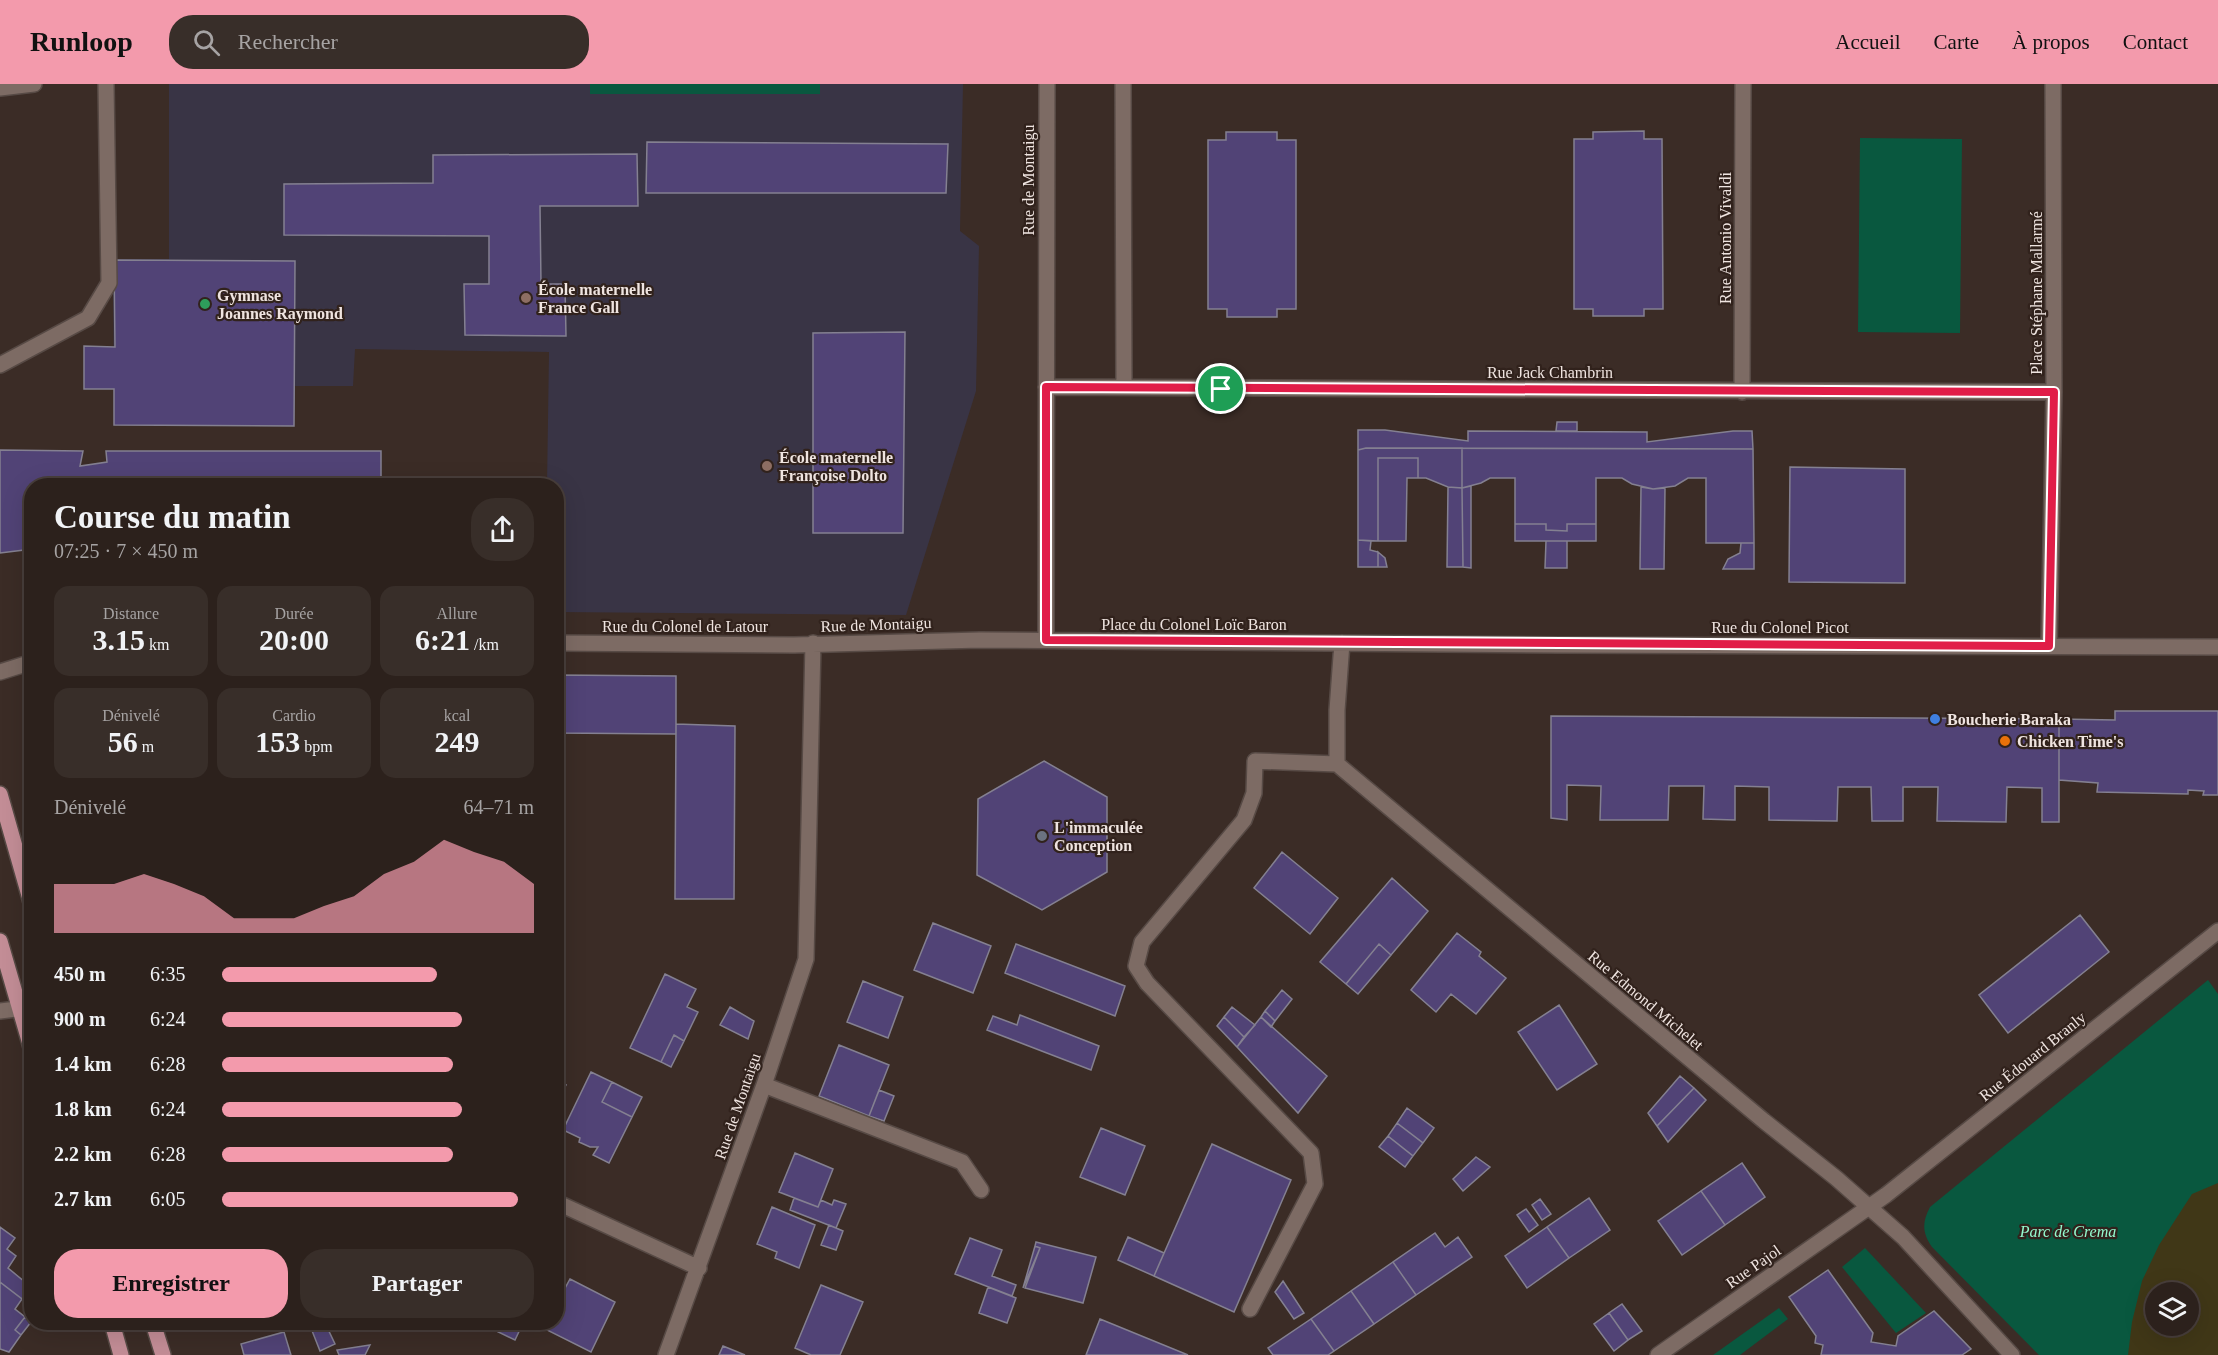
<!DOCTYPE html>
<html lang="fr">
<meta charset="utf-8">
<style>
:root{--surface:#2c211c;--page:#382e29;--text:#f1f3f6;--muted:#a6a3a3;--line:#483e3b;--accent:#f39aac}
body{margin:0;font-family:Georgia,serif;background:var(--page);color:var(--text);height:100vh;display:flex;flex-direction:column;font-size:22px;white-space:nowrap}
*{box-sizing:border-box;margin:0}
p{font-size:20px;color:var(--muted)}
.icon{flex:none;width:33px;height:33px;fill:none;stroke:currentColor;stroke-width:2;stroke-linecap:round;stroke-linejoin:round}
.map{position:relative;flex:1;overflow:hidden}
.sheet{position:absolute;left:24px;top:394px;width:540px;height:852px;display:flex;flex-direction:column;background:var(--surface);border-radius:24px;box-shadow:0 6px 24px #0002,0 0 0 2px var(--line)}
.sheet>*{flex:none}
.buttons{position:absolute;left:2145px;top:1198px;display:grid;gap:12px}
.buttons a{display:grid;place-items:center;width:54px;height:54px;border-radius:50%;background:var(--surface);box-shadow:0 6px 24px #0002,0 0 0 2px var(--line);font-size:30px}
.pin{position:absolute;display:grid;place-items:center;width:51px;height:51px;color:#fff;margin:-26px;border:3px solid #fff;border-radius:50%;box-shadow:0 2px 6px #0007}
.round{display:grid;place-items:center;flex:none;width:63px;height:63px;border-radius:24px;background:var(--page)}
.summary{display:flex;align-items:center;justify-content:space-between;height:102px;padding:0 30px}
h1{font-size:33px;font-weight:700;line-height:45px}
.metrics{display:grid;grid-template-columns:repeat(3,1fr);gap:9px;height:102px;padding:6px 30px}
.metrics div{display:grid;align-content:center;border-radius:15px;background:var(--page);text-align:center}
.metrics b{font-size:30px;font-weight:700}
.metrics small{font-size:16px;font-weight:400}
.metrics p{font-size:16px}
.chart{height:168px;padding:12px 30px}
.chart p{display:flex;justify-content:space-between}
.chart svg{width:100%;height:108px;margin-top:6px;fill:var(--accent);opacity:.7}
.action{display:flex;gap:12px;margin-top:auto;padding:12px 30px}
.action a{flex:1;height:69px;border-radius:24px;background:var(--accent);color:#111;font-size:24px;font-weight:700;line-height:69px;text-align:center}
.action a+a{background:var(--page);color:var(--text)}
ul{padding:0 30px;list-style:none;font-size:20px}
li{display:grid;grid-template-columns:96px 72px 1fr;align-items:center;height:45px}
li i{height:15px;border-radius:8px;background:var(--accent)}
header{display:flex;align-items:center;gap:36px;box-sizing:border-box;height:84px;padding:0 30px;background:var(--accent);color:#111}
header strong{font-size:28px}
nav{display:flex;gap:33px;margin-inline-start:auto;font-size:21px}
.search{width:420px;height:54px;background:var(--page);display:flex;align-items:center;gap:15px;box-sizing:border-box;padding:0 21px;border-radius:24px;color:var(--muted);font-size:22px}
.map>svg:first-child{display:block}
</style>
<header>
<strong>Runloop</strong>
<div class="search"><svg class="icon" aria-label="search" viewBox="0 0 24 24"><circle cx="10" cy="10" r="6"/><path d="M15 15l6 6"/></svg>Rechercher</div>
<nav><a>Accueil</a><a>Carte</a><a>À propos</a><a>Contact</a></nav>
</header>
<div class="map">
<svg width="2218" height="1271" viewBox="0 0 2218 1271">
<rect width="100%" height="100%" fill="#3b2c26"/>
<path fill="#393445" d="M169 0H963L960 147 979 162 976 307 906 531 557 528 556 402H547L549 268 355 265 353 302H294V342L114 341 113 175H169Z"/>
<path fill="#09583f" fill-rule="evenodd" d="M590 0H820V10H590Z
M1860 54 1962 55 1960 249 1858 248Z
M2208 896 2218 910V1271H2039L1932 1163C1922 1149 1922 1138 1930 1123ZM2156 1209H2188V1242H2156Z
M1865 1164 1926 1229 1896 1249 1842 1183Z
M1779 1224 1788 1235 1740 1271H1713Z"/>
<path fill="#403717" fill-rule="evenodd" d="M2218 1099V1271H2128L2132 1238 2142 1197 2159 1161 2192 1110ZM2156 1209H2188V1242H2156Z"/>
<path fill="#514376" stroke="#848091" stroke-width="1.5" d="M1644 47V55H1662L1663 225H1644V232H1593V225H1574V55H1593V48Z
M1226 48H1277V56H1296V225H1277V233H1227V225H1208V56H1226Z
M647 58 948 60 946 109H646Z
M637 70 638 122H540L541 200H565L566 252 465 251 464 200H489V152L284 151V100L433 99V71Z
M114 176 295 177 294 342 114 341V305H84V262L115 263Z
M905 248 903 449H813V249Z
M1557 338H1577V347H1556Z
M1358 346H1385L1468 357V347L1647 348V358L1733 347H1752L1753 365 1366 364 1358 366Z
M1366 364H1462V404L1448 403 1426 394H1418V374H1378V457L1358 456V366Z
M1462 364 1753 365 1754 459H1706V394H1688L1675 402 1653 405 1632 400 1622 394H1596V440H1567V447L1546 446V440H1515V394H1490L1481 399 1462 404Z
M0 366 83 367 80 382 107 378 106 367H381V402H32V465L0 469Z
M1378 374H1418V394H1407L1406 457H1378Z
M1790 383 1905 385V499L1789 498Z
M1471 402V484L1463 483 1462 404Z
M1448 403 1462 404 1463 483H1447Z
M1641 403 1653 405 1665 404 1664 485H1640Z
M1515 440H1546V446L1567 447V440H1596V457H1515Z
M1358 456 1371 457 1370 466 1378 468V483H1358Z
M1546 457H1567V484H1545Z
M1741 459H1754V485H1723L1728 475 1740 469Z
M1378 468 1385 474 1387 483H1378Z
M556 591 676 592V650L556 649Z
M2115 627H2218V711H2203L2204 707 2188 706V710L2097 708 2098 699 2059 696V635L2115 636Z
M1551 632 2059 635V738H2042V704L2007 703 2006 738 1937 737 1938 703H1903V737H1872L1871 703H1838L1837 737 1769 736V703L1735 702V736L1703 735 1704 702H1669L1668 736H1600L1601 702 1567 701V736L1551 734Z
M676 640 735 642 734 815H675Z
M1044 677 1107 713V788L1042 826 977 791 978 715Z
M1282 768 1338 814 1310 850 1254 804Z
M1392 794 1428 827 1391 871 1379 860 1346 900 1320 878Z
M2080 831 2109 868 2008 949 1979 911Z
M933 839 991 862 973 909 914 886Z
M1457 849 1481 868 1479 872 1506 894 1476 930 1451 910 1436 928 1411 906Z
M1016 860 1125 902 1115 932 1005 889Z
M1379 860 1391 871 1358 910 1346 900Z
M665 890 696 905 687 923 698 928 684 957 674 951 661 978 630 964Z
M863 897 903 913 888 954 847 938Z
M1282 906 1292 915 1275 937 1265 927Z
M1559 921 1597 980 1557 1006 1518 948Z
M730 923 754 937 748 955 720 941Z
M1232 923 1255 941 1244 953 1224 933Z
M1265 927 1275 937 1271 943 1261 933Z
M1020 931 1099 962 1091 986 987 946 993 932 1017 941Z
M1224 933 1244 953 1237 963 1217 942Z
M1261 933 1327 992 1298 1029 1237 963Z
M674 951 684 957 671 983 661 978Z
M839 961 889 981 869 1032 819 1012Z
M591 988 612 998 602 1018 632 1033 609 1079 593 1071 598 1063H590L579 1058 580 1054 563 1046Z
M1680 992 1694 1004 1657 1042 1648 1029Z
M556 997 566 1001 556 1020Z
M612 998 642 1013 632 1033 602 1018Z
M1694 1004 1706 1016 1668 1058 1657 1042Z
M879 1006 894 1012 884 1037 869 1032Z
M1407 1024 1434 1044 1423 1059 1397 1039Z
M1397 1039 1423 1059 1413 1072 1388 1052Z
M1101 1044 1145 1062 1125 1111 1080 1093Z
M1388 1052 1413 1072 1405 1083 1379 1063Z
M1212 1060 1291 1096 1234 1228 1154 1192Z
M795 1069 833 1085 818 1123 779 1108Z
M1476 1073 1490 1083 1463 1107 1453 1095Z
M1742 1079 1765 1113 1725 1141 1701 1107Z
M1701 1107 1725 1141 1682 1171 1658 1137Z
M794 1114 818 1123 821 1116 832 1121 834 1116 846 1120 836 1144 790 1126Z
M1589 1114 1610 1146 1569 1174 1547 1143Z
M1540 1115 1551 1130 1542 1136 1532 1121Z
M772 1123 815 1141 799 1184 775 1174 777 1168 757 1160Z
M1526 1125 1538 1141 1529 1148 1517 1131Z
M829 1141 843 1147 836 1166 821 1161Z
M0 1143 15 1154 7 1165 16 1172 8 1184 31 1203 22 1215 0 1198Z
M1547 1143 1569 1174 1527 1204 1505 1172Z
M1435 1149 1445 1163 1458 1153 1472 1173 1416 1211 1393 1178Z
M1128 1153 1164 1169 1154 1192 1118 1176Z
M970 1154 1002 1166 992 1192 1016 1201 1012 1212 955 1190Z
M1036 1158 1096 1173 1083 1219 1025 1204 1040 1164 1035 1162Z
M1035 1162 1040 1164 1023 1204Z
M1393 1178 1416 1211 1374 1240 1351 1207Z
M1828 1186 1873 1249 1871 1258 1896 1262 1898 1252 1934 1227 1971 1265 1962 1271H1821L1823 1261 1815 1259 1816 1252 1789 1213Z
M570 1195 615 1218 591 1268 545 1245 548 1239H556V1221Z
M1283 1197 1304 1229 1294 1235 1275 1208Z
M0 1198 22 1215 15 1225 25 1233 15 1246 21 1251 9 1268 0 1265Z
M821 1201 863 1218 840 1271H811L795 1264Z
M988 1203 1016 1214 1007 1239 979 1229Z
M1351 1207 1374 1240 1334 1267 1311 1235Z
M1622 1220 1642 1247 1628 1256 1609 1229Z
M1609 1229 1628 1256 1614 1267 1594 1240Z
M25 1233 31 1238 21 1251 15 1246Z
M1100 1235 1188 1271H1086Z
M1311 1235 1334 1267 1328 1271H1273L1268 1264Z
M309 1239H325L335 1260 320 1267Z
M495 1239H523L515 1256 492 1245Z
M284 1248 291 1271H244L241 1260Z
M370 1261 365 1271H339L337 1266Z
M723 1262 745 1271H719Z"/>
<g fill="none" stroke-linecap="round" stroke-linejoin="round">
<defs>
<path id="minor" d="M1123 0 1124 303
M0 4 34 0
M0 281 88 234 109 199 106 0
M1046 303 2054 308
M1742 308 1743 0
M1046 556 1047 0
M556 559 794 561 980 556 1559 561 2218 563
M1342 559 1337 626V680L1764 1037 1836 1094 1903 1153 2012 1271
M2049 562 2054 308 2053 0
M0 588 32 578
M0 927 32 923
M764 1001 962 1078 981 1106
M556 1118 699 1184
M1250 1225 1315 1100 1311 1069 1147 899 1136 882 1142 858 1244 736 1254 709 1255 677 1337 680
M666 1271 764 1001 806 875 813 559
M1658 1271 1886 1111 2218 847"/>
<path id="major" d="M0 710 32 822
M0 857 32 967
M112 1239 121 1271
M153 1239 163 1271"/>
</defs>
<use href="#minor" stroke="#574a45" stroke-width="18"/>
<use href="#major" stroke="#574a45" stroke-width="18"/>
<use href="#minor" stroke="#7d6b64" stroke-width="15"/>
<use href="#major" stroke="#c38d96" stroke-width="15"/>
</g>
<g fill="none" stroke-linecap="round" stroke-linejoin="round">
<defs>
<path id="route" d="M1046 303 2054 308 2049 562 1046 556Z"/>
</defs>
<use href="#route" stroke="#fff" stroke-width="12"/>
<use href="#route" stroke="#e11d48" stroke-width="8"/>
</g>
<g fill="#8d6e63" stroke="#31221c" stroke-width="2">
<circle cx="526" cy="214" r="6"/>
<circle cx="767" cy="382" r="6"/>
</g>
<circle fill="#2e9e5b" stroke="#31221c" stroke-width="2" cx="205" cy="220" r="6"/>
<circle fill="#3f7fe0" stroke="#31221c" stroke-width="2" cx="1935" cy="635" r="6"/>
<circle fill="#e8710a" stroke="#31221c" stroke-width="2" cx="2005" cy="657" r="6"/>
<circle fill="#6b7280" stroke="#31221c" stroke-width="2" cx="1042" cy="752" r="6"/>
<g text-anchor="middle" stroke-width="4.5" stroke-linejoin="round" paint-order="stroke">
<g font-size="16" fill="#efe4e0" stroke="#31221c">
<text transform="translate(1028 96) rotate(-90)" y="6">Rue de Montaigu</text>
<text transform="translate(1725 154) rotate(-90)" y="6">Rue Antonio Vivaldi</text>
<text transform="translate(2036 209) rotate(-90)" y="6">Place Stéphane Mallarmé</text>
<text x="1550" y="294">Rue Jack Chambrin</text>
<text transform="translate(876 540) rotate(-2)" y="6">Rue de Montaigu</text>
<text x="1194" y="546">Place du Colonel Loïc Baron</text>
<text x="685" y="548">Rue du Colonel de Latour</text>
<text x="1780" y="549">Rue du Colonel Picot</text>
<text transform="translate(1646 916) rotate(40)" y="6">Rue Edmond Michelet</text>
<text transform="translate(2032 972) rotate(-39)" y="6">Rue Édouard Branly</text>
<text transform="translate(737 1022) rotate(-71)" y="6">Rue de Montaigu</text>
<text transform="translate(1753 1182) rotate(-35)" y="6">Rue Pajol</text>
</g>
<g font-size="16" font-weight="bold" fill="#efe4e0" stroke="#31221c" text-anchor="start">
<text x="538" y="211">École maternelle<tspan x="538" dy="18">France Gall</tspan></text>
<text x="217" y="217">Gymnase<tspan x="217" dy="18">Joannes Raymond</tspan></text>
<text x="779" y="379">École maternelle<tspan x="779" dy="18">Françoise Dolto</tspan></text>
<text x="1947" y="641">Boucherie Baraka</text>
<text x="2017" y="663">Chicken Time's</text>
<text x="1054" y="749">L'immaculée<tspan x="1054" dy="18">Conception</tspan></text>
</g>
<g font-size="16" font-style="italic" fill="#94facf" stroke="#31221c">
<text x="2068" y="1153">Parc de Crema</text>
</g>
</g>
</svg>
<div class="buttons">
<a><svg class="icon" aria-label="layers" viewBox="0 0 24 24"><path d="M12 4l9 5-9 5-9-5zM3 14l9 5 9-5"/></svg></a>
</div>
<div class="pin" style="left:1221px;top:305px;background:#1e9e55"><svg class="icon" aria-label="arrive" viewBox="0 0 24 24"><path d="M6 21V4h12l-3 4 3 4H6"/></svg></div>
<section class="sheet">
<div class="summary"><div><h1>Course du matin</h1><p>07:25 · 7 × 450 m</p></div><a class="round"><svg class="icon" aria-label="share" viewBox="0 0 24 24"><path d="M12 15V3M7 8l5-5 5 5M5 13v7h14v-7"/></svg></a></div>
<div class="metrics">
<div><p>Distance</p><b>3.15<small> km</small></b></div>
<div><p>Durée</p><b>20:00</b></div>
<div><p>Allure</p><b>6:21<small> /km</small></b></div>
</div>
<div class="metrics">
<div><p>Dénivelé</p><b>56<small> m</small></b></div>
<div><p>Cardio</p><b>153<small> bpm</small></b></div>
<div><p>kcal</p><b>249</b></div>
</div>
<div class="chart"><p><span>Dénivelé</span>64–71 m</p>
<svg viewBox="0 0 160 44" preserveAspectRatio="none"><path d="M0 44V24L10 24L20 24L30 20L40 24L50 29L60 38L70 38L80 38L90 33L100 29L110 20L120 15L130 6L140 11L150 15L160 24V44z"/></svg>
</div>
<ul>
<li><b>450 m</b>6:35<i style="width:69%"></i></li>
<li><b>900 m</b>6:24<i style="width:77%"></i></li>
<li><b>1.4 km</b>6:28<i style="width:74%"></i></li>
<li><b>1.8 km</b>6:24<i style="width:77%"></i></li>
<li><b>2.2 km</b>6:28<i style="width:74%"></i></li>
<li><b>2.7 km</b>6:05<i style="width:95%"></i></li>
</ul>
<div class="action"><a>Enregistrer</a><a>Partager</a></div>
</section>
</div>
